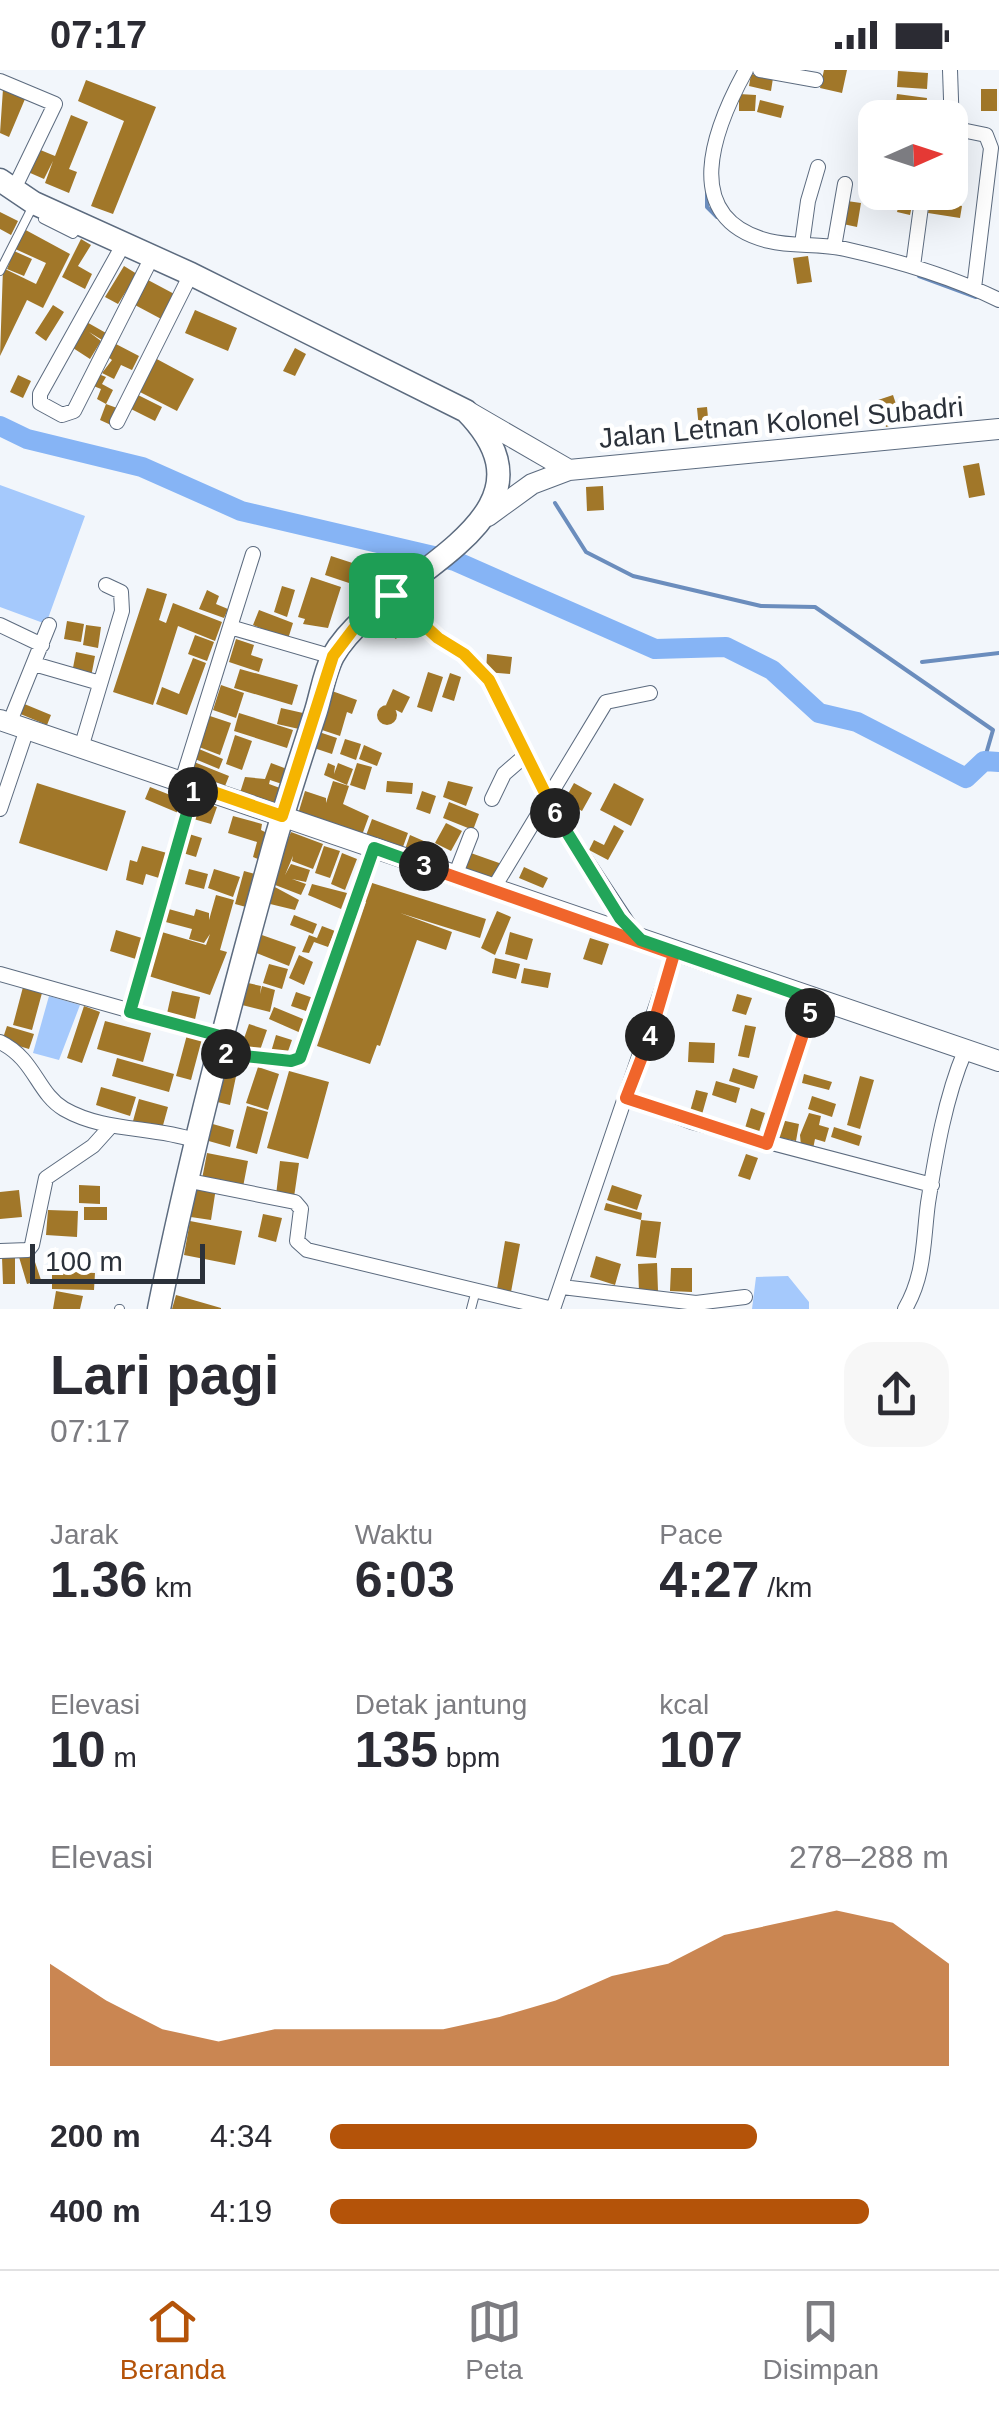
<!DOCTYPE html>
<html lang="id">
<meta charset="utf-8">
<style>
:root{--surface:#fff;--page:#f7f7f7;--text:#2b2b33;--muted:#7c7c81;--line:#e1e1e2;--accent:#b45309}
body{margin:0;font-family:Arial,sans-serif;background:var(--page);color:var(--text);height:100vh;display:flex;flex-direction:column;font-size:38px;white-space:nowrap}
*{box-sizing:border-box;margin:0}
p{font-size:32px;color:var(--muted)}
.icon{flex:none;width:55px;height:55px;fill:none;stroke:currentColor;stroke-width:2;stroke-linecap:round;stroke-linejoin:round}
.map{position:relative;height:1239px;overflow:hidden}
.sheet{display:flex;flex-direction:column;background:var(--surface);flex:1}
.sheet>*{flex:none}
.needle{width:65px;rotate:87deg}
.fabs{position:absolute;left:858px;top:30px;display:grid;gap:20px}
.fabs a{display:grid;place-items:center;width:110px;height:110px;border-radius:20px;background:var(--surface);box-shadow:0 10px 40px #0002;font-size:50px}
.scale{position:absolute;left:30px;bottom:25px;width:175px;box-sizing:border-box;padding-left:10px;border:5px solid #2b313a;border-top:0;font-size:28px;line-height:35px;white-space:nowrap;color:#2b313a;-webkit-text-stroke:8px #fff;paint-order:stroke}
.pin{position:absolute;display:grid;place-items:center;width:85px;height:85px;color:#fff;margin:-42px;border-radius:20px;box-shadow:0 5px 15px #0006}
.km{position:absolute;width:50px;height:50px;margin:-25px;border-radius:50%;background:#222;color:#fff;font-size:28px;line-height:50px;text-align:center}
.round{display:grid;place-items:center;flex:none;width:105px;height:105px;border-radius:30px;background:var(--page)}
.summary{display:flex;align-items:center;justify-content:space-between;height:170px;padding:0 50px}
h1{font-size:55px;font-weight:700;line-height:75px}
.stats{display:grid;grid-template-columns:repeat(3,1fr);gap:15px;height:170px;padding:10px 50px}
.stats div{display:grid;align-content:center}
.stats b{font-size:50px;font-weight:700}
.stats small{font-size:28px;font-weight:400}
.stats p{font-size:28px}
.chart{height:280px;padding:20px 50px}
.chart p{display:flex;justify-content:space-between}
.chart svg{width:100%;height:180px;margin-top:10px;fill:var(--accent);opacity:.7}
ul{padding:0 50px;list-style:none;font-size:32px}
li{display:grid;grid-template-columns:160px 120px 1fr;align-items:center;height:75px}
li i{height:25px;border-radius:12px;background:var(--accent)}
.status{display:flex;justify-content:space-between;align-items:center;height:70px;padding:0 50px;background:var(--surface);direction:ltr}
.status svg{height:28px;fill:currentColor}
.tab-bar{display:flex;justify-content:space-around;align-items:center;height:140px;border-top:2px solid var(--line);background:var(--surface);font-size:28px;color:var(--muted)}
.tab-bar a{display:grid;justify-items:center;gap:5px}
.tab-bar .on{color:var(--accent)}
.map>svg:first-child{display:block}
</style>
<div class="status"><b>07:17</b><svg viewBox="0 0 49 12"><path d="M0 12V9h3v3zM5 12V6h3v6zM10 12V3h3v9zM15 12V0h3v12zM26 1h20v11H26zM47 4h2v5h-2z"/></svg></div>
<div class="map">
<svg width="999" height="1239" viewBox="0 0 999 1239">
<rect width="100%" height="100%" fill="#f2f6fb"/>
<path fill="#a5c9fc" d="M0 415 85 446 46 554 0 537Z
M49 926 80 935 59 990 33 983Z
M788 1206 809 1232V1239H752L756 1207Z"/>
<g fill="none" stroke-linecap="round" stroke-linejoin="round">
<path stroke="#6b8dbd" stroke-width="4" d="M707 121V137L717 147
M919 206 976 227
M555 433 586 482 633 506 761 536 815 537 993 660 984 691
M922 592 999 583"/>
<path stroke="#86b4f5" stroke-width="20" d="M0 356 27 369 142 397 241 441 455 491 655 579 726 577 772 600 819 643 857 652 966 708 984 691 999 692"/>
</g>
<path fill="#a17729" d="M824 0H847L842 23 820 18Z
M898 1 928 3 927 19 897 17Z
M751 4 773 8 771 21 749 16Z
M86 10 156 37 113 144 91 136 124 51 78 31Z
M3 19 25 29 9 67 0 63Z
M981 19H997V41H981Z
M739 24 756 25 755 41H739Z
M897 24 927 28 925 44 895 40Z
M760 30 784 36 781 48 757 42Z
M71 45 88 52 69 99 77 102 69 123 45 113 53 91 44 109 28 102 38 79 55 86Z
M902 122H915L910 145 897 142Z
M847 131 861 133 857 157 843 154Z
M930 131 962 136 960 148 928 143Z
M0 142 18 151 11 165 0 159Z
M22 158 70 184 43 238 27 230 0 286 3 198 36 214 46 193 13 178Z
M81 169 91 175 78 196 92 204 85 219 62 207Z
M14 181 32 189 24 206 7 199Z
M808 186 812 212 797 214 793 188Z
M124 196 137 204 118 234 105 227Z
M148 210 178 226 165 251 135 235Z
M53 235 64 242 46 271 35 263Z
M195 240 237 258 228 281 185 263Z
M83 250 106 263 102 270 89 262 101 271 90 289 73 278Z
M114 273 139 286 132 300 121 295 114 309 102 303 112 290 108 287Z
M295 278 306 284 295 306 283 301Z
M153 287 194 309 177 341 136 320Z
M96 303 106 307 102 314 113 320 106 334 117 338 111 355 100 350 106 334 97 329 101 319 91 315Z
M18 305 31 311 23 328 10 322Z
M138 325 162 337 155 351 131 339Z
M893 325 902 352 886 357 878 330Z
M707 337 710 368 700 369 697 338Z
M979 393 985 425 969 428 963 396Z
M603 416 604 440 587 441 586 417Z
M331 486 371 499 364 518 325 505Z
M311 507 341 517 328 558 303 554 305 549 298 547Z
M282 516 295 520 287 547 274 542Z
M147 518 167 524 159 550 166 553 173 533 222 552 215 571 178 556 153 635 113 622Z
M207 520 219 526 216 534 228 539 224 548 199 539Z
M388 536 409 550 396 569 376 555Z
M259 540 293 553 288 569 253 555Z
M67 551 84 554 81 572 64 569Z
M86 555 101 557 98 578 83 575Z
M195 565 214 572 207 591 188 584Z
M236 569 254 575 251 585 263 589 259 602 229 592Z
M76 582 95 586 91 607 72 603Z
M487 584 512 587 510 604 486 602Z
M193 588 206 593 187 645 156 634 162 617 179 624Z
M240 599 298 615 292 635 234 618Z
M428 602 443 607 432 642 417 637Z
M450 603 461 607 454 631 442 627Z
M221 615 244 623 236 648 213 640Z
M393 619 410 627 402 643 386 635Z
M332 621 357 630 352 644 347 642 340 666 319 659Z
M22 633 51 645 47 655 18 643Z
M377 645a10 10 0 1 1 20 0a10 10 0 1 1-20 0Z
M281 638 303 643 299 659 277 654Z
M239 643 293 660 287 678 234 661Z
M210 646 231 653 220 685 199 677Z
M316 661 337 668 332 684 311 677Z
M235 665 252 671 242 700 226 694Z
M345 669 361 674 356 690 340 684Z
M364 675 382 683 377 696 359 689Z
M199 679 223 689 219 699 195 689Z
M194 692 229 706 223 721 188 707Z
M271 693 287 699 282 714 270 710 269 714 280 718 272 738 239 726 245 707 265 709Z
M328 693 335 696 334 704 338 693 353 699 347 715 324 705Z
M357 693 372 697 365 720 350 715Z
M333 711 349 716 343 734 369 746 362 765 298 744 305 721 326 728V733Z
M387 711 413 713 412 724 386 722Z
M448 711 473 717 466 736 443 727Z
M37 713 126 741 107 801 19 773Z
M574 713 592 723 582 741 564 731Z
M614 713 644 729 631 756 600 740Z
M150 717 188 732 183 745 145 729Z
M422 721 436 726 430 744 416 739Z
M196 730 217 737 211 754 190 748Z
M449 732 479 744 473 760 443 748Z
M233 746 262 754 261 760 267 763 258 789 253 787 257 772 228 763Z
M372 749 408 763 400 785 364 771Z
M446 753 462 761 451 781 435 773Z
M614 755 624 761 608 790 589 780 594 770 604 775Z
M291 762 323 774 313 799 292 791 293 786 285 805 291 794 310 800 306 812 292 809 306 814 301 825 270 813Z
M189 764 202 768 196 787 183 783Z
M410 765 433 775 426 794 403 785Z
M142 776 167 783 159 808 146 804 143 815 126 810 130 790 137 792Z
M324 776 340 781 330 808 315 803Z
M468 782 502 794 496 812 461 800Z
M342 783 357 789 345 820 331 814Z
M524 797 548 808 543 818 519 808Z
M189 799 208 804 204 819 185 814Z
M214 799 240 807 233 827 208 818Z
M244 801 255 804 246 837 235 834Z
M369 812 486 849 480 868 400 843 452 862 446 880 417 870 380 976 377 975 370 994 317 976 366 832 363 831Z
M312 814 347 823 341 839 308 825Z
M273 816 299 830 295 840 266 833Z
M216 825 234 830 220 880 227 882 210 925 142 904 155 860 206 875 210 864 204 873 189 869 192 859 162 851 165 838 194 846 196 839 209 843V850Z
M497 841 511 847 495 885 481 878Z
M294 845 317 854 313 864 290 855Z
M322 856 335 861 328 877 314 872 309 883 302 882 309 865 317 868Z
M116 860 145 869 139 890 110 881Z
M510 862 533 869 527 890 505 884Z
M259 864 296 877 289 896 254 882Z
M590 868 609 874 602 895 583 889Z
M299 885 313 892 304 915 289 908Z
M495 888 520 894 516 909 492 903Z
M269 894 288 899 282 919 263 913Z
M524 898 551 903 548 918 521 913Z
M239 911 261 916 260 924 262 916 275 920 270 942 234 933Z
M23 917 42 923 32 960 13 955Z
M172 921 200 927 194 954 166 948Z
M296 922 316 929 312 943 291 936Z
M737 924 752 928 746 945 732 941Z
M84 936 100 942 82 993 67 988Z
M274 937 308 951 303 964 269 949Z
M105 951 151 963 143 992 97 979Z
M249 954 267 960 258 986 240 980Z
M745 955 756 957 749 988 738 986Z
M7 956 34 964 29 979 2 971Z
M188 961 203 965 191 1010 176 1006Z
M276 965 292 970 286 987 271 982Z
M689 972 715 973 714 993 688 992Z
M117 988 174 1004 169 1022 112 1006Z
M219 988 239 992 230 1035 209 1030Z
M258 997 279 1004 268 1040 246 1033Z
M733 998 758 1006 754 1019 729 1011Z
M289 1001 329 1012 308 1089 267 1078Z
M804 1004 832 1012 829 1020 802 1013Z
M860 1006 874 1010 860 1059 847 1055Z
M716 1011 740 1018 736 1033 712 1025Z
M101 1017 136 1027 130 1046 96 1035Z
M696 1020 708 1023 701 1048 689 1045Z
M812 1026 836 1034 832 1047 808 1039Z
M139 1029 168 1037 162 1059 133 1051Z
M247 1036 268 1042 257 1084 236 1078Z
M751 1038 765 1043 759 1062 745 1058Z
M809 1043 821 1046 819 1055 829 1058 825 1072 815 1069 813 1079 801 1076 800 1065Z
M781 1050 799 1054 796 1071 777 1067Z
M202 1051 234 1060 230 1077 198 1068Z
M834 1057 862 1066 859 1076 831 1067Z
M207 1083 248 1091 243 1117 202 1109Z
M746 1084 758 1088 750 1110 738 1106Z
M280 1091 299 1093 294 1127 276 1125Z
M188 1114 216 1118 211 1150 184 1146Z
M79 1115 100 1116V1134L79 1133Z
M612 1115 642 1125 637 1140 607 1130Z
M19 1120 22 1147 0 1149V1122Z
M606 1133 642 1143 641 1150 604 1140Z
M84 1137H107V1150H84Z
M48 1140 78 1141 77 1167 46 1165Z
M263 1144 282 1148 276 1172 258 1167Z
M641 1150 661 1152 656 1188 636 1186Z
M190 1151 242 1161 235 1195 184 1185Z
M505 1171 520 1174 511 1222 497 1219Z
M32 1183 41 1210 27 1214 19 1187Z
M596 1186 621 1194 615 1215 590 1207Z
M2 1187H15V1214H3Z
M657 1193 658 1221 639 1222 638 1194Z
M671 1198H692V1222L670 1221Z
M52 1201 95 1203 94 1220 52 1219Z
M56 1221 83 1226 80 1239H53Z
M176 1225 221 1238V1239H172Z"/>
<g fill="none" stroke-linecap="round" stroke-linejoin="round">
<defs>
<path id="lane" d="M43 149 73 164 80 156
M0 201 34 134
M223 984 296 991 302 986 374 778
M119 1239H120
M471 1239 476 1220"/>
<path id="street" d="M746 0C714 58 678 149 769 171 793 177 820 173 845 179 899 191 950 206 999 230
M760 0 816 10
M950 0 952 58 986 65 991 78 974 218
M0 11 55 34 13 121
M802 174 808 131 818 97
M123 175 40 324V333L62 345 74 341 152 187
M834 177 845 114
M913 196 923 122
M117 352 191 204
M391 525 438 568 464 584 489 610 553 740 635 864
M0 555 42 575
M230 557 253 484
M34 594 100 613
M9 654 49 555
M81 678 122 541 121 522 106 515
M182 711 230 557 333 587
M492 729 504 704 527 684
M0 739 27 659
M455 806 471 765
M493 819 606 632 650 623
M0 904 220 966
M130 943 195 716
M0 972C35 989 37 1023 64 1039 104 1062 151 1056 194 1070
M626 1027 692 1052 932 1115
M767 1073 814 930
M185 1110 295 1132 301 1139 297 1171 307 1180 553 1239
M0 1181 28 1180 32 1175 46 1108 93 1076 111 1056
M562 1217 696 1233 745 1227
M553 1239 674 884
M905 1239C925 1205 923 1171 928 1133 936 1083 945 1028 965 981"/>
<path id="secondary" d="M467 341 569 400
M488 446 532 414 569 400 999 359
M0 650 999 991"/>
<path id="primary" d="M0 110 34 133 191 204 466 341C575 452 378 504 333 586 324 603 321 626 315 644 300 690 285 735 272 782 230 934 190 1085 159 1239"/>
</defs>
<use href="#lane" stroke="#5c6b7f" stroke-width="10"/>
<use href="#street" stroke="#5c6b7f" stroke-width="16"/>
<use href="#secondary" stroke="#5c6b7f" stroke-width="22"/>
<use href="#primary" stroke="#5c6b7f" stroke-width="25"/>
<use href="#lane" stroke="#fff" stroke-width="8"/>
<use href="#street" stroke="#fff" stroke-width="14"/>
<use href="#secondary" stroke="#fff" stroke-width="20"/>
<use href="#primary" stroke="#fff" stroke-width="22"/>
</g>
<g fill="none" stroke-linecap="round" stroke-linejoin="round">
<defs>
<path id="split-1" d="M193 722 196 716 282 746 333 586 358 553 391 525"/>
<path id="split-2" d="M193 722 130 942 220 966 216 984H226"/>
<path id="split-3" d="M226 984 291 991 300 988 374 778 424 796"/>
<path id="split-4" d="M424 796 674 884 650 966"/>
<path id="split-5" d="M650 966 626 1028 767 1074 810 943"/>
<path id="split-6" d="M555 743 620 848 641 870 814 930 810 943"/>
<path id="split-7" d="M391 525 438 568 464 584 489 610 555 743"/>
</defs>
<use href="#split-1" stroke="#fff" stroke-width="20"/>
<use href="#split-2" stroke="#fff" stroke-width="20"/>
<use href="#split-3" stroke="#fff" stroke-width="20"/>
<use href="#split-4" stroke="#fff" stroke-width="20"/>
<use href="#split-5" stroke="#fff" stroke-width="20"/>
<use href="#split-6" stroke="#fff" stroke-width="20"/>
<use href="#split-7" stroke="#fff" stroke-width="20"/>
<use href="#split-1" stroke="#f5b400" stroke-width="12"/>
<use href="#split-2" stroke="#22a559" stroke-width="12"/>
<use href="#split-3" stroke="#22a559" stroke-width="12"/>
<use href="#split-4" stroke="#f0652b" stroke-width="12"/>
<use href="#split-5" stroke="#f0652b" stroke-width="12"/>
<use href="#split-6" stroke="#22a559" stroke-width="12"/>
<use href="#split-7" stroke="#f5b400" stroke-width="12"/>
</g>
<g text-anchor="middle" stroke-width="9" stroke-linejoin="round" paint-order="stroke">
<g font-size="28" fill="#2b313a" stroke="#fff">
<text transform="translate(781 352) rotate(-5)" y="10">Jalan Letnan Kolonel Subadri</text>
</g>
</g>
</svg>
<div class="fabs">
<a><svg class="needle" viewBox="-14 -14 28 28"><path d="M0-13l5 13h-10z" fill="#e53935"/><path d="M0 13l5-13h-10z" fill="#7c7c81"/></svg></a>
</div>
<div class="scale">100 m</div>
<div class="pin" style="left:391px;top:525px;background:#1e9e55"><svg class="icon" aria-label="arrive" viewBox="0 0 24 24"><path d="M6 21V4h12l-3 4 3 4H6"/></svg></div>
<b class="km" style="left:193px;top:722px">1</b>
<b class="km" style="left:226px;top:984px">2</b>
<b class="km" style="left:424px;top:796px">3</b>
<b class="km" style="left:650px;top:966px">4</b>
<b class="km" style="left:810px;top:943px">5</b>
<b class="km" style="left:555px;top:743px">6</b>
</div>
<section class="sheet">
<div class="summary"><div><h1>Lari pagi</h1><p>07:17</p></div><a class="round"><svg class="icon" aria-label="share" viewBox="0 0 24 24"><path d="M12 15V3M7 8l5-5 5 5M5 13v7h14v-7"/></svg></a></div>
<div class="stats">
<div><p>Jarak</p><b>1.36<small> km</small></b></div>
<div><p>Waktu</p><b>6:03</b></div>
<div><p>Pace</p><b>4:27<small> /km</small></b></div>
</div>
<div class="stats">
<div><p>Elevasi</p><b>10<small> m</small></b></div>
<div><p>Detak jantung</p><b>135<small> bpm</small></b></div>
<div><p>kcal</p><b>107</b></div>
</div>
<div class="chart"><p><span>Elevasi</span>278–288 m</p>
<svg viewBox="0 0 160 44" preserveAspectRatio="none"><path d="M0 44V19L10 28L20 35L30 38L40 35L50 35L60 35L70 35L80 32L90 28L100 22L110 19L120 12L130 9L140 6L150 9L160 19V44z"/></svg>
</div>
<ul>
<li><b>200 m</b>4:34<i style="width:69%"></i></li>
<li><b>400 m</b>4:19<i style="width:87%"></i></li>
</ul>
</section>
<nav class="tab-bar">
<a class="on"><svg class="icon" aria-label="home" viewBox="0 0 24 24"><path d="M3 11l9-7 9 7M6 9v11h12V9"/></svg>Beranda</a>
<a><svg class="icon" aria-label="map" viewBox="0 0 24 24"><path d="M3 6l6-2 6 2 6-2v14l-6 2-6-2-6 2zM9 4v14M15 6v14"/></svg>Peta</a>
<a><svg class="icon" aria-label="saved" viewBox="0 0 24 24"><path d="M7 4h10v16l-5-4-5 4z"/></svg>Disimpan</a>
</nav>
